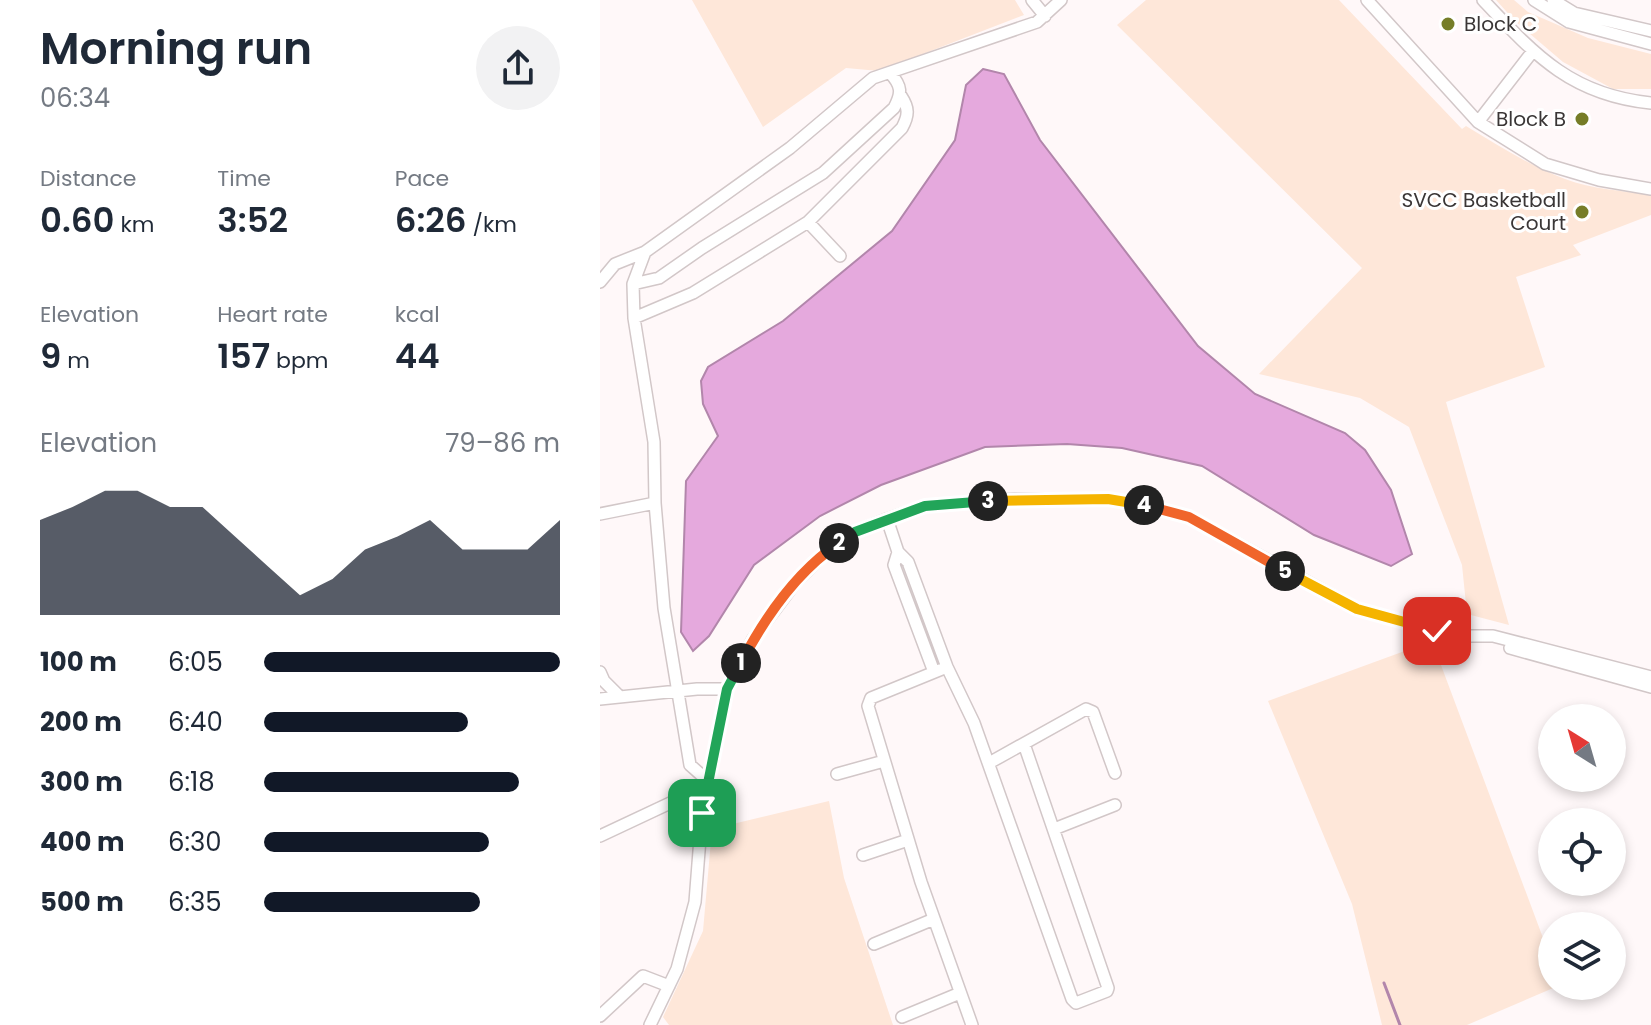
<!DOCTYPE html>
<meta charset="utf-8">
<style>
:root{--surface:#fff;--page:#f2f2f3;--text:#1f2937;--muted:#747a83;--accent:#111827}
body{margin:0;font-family:Poppins,sans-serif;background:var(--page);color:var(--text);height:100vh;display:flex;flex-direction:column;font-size:30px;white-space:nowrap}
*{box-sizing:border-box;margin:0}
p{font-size:26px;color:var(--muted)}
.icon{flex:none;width:44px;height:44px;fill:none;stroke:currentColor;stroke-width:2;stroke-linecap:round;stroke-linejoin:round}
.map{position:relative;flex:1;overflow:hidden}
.panel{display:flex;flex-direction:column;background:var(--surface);width:600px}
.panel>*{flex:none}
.needle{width:52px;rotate:323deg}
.tools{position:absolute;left:938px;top:704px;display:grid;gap:16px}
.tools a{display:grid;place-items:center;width:88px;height:88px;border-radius:50%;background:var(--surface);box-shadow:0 4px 12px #0003;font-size:40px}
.pin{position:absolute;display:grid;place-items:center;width:68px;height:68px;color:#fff;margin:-34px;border-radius:16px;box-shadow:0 4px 12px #0006}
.km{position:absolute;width:40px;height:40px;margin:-20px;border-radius:50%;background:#222;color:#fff;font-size:22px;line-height:40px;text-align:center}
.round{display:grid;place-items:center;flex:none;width:84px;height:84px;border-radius:42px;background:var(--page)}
.head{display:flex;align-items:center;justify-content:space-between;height:136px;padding:0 40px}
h1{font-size:44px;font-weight:600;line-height:60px}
.figures{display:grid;grid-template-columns:repeat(3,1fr);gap:12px;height:136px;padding:8px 40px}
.figures div{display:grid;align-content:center}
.figures b{font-size:34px;font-weight:600}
.figures small{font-size:22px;font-weight:400}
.figures p{font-size:22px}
.chart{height:224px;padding:16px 40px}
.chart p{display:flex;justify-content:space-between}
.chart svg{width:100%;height:144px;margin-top:8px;fill:var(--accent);opacity:.7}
ul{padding:0 40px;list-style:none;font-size:26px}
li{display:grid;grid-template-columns:128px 96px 1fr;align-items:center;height:60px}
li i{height:20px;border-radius:10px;background:var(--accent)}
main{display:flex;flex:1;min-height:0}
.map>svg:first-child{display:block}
</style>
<main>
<section class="panel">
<div class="head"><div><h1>Morning run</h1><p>06:34</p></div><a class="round"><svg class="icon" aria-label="share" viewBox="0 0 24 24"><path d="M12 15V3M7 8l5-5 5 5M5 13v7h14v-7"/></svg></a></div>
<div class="figures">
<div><p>Distance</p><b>0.60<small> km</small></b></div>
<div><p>Time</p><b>3:52</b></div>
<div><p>Pace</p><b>6:26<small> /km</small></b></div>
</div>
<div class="figures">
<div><p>Elevation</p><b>9<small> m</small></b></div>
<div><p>Heart rate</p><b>157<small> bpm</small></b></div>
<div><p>kcal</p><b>44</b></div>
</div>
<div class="chart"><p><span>Elevation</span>79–86 m</p>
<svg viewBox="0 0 160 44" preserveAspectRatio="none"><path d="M0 44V15L10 11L20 6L30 6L40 11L50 11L60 20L70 29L80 38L90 33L100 24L110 20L120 15L130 24L140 24L150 24L160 15V44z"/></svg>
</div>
<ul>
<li><b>100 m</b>6:05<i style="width:100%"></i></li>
<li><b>200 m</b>6:40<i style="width:69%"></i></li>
<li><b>300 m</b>6:18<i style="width:86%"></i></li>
<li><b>400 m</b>6:30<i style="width:76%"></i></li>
<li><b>500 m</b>6:35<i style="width:73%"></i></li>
</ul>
</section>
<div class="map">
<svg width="1051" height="1025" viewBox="0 0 1051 1025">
<rect width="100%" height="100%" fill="#fff8f9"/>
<path fill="#fee7d9" d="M92 0H415L424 15 279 71 246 68 163 127Z
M546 0H739L862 129 866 126C898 145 930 166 965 179 992 189 1023 191 1051 195V215L973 245 981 255 916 277 945 367 846 402 909 625 867 614 862 565 809 427 760 398 659 374 762 268 517 25Z
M896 0H914L928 12 988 38 1051 54V89H1013L963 62 915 21Z
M832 641 952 962V986H958L867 1025H782L752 904 668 701Z
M229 801 244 878 293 1025H69L63 1017 103 931 112 829Z"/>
<path fill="#e5a9dd" stroke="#b286ab" stroke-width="2" d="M383 69 404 74 440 140 598 346 655 394 745 433 765 450 791 490 812 554 791 566 714 535 602 466 522 448 467 444 385 447 281 485 220 516 154 565 109 636 93 651 81 632 86 481 118 436 103 404 101 381 108 367 183 321 292 231 355 140 366 85Z"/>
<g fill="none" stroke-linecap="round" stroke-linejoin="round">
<path stroke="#b286ab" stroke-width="3" d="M784 983 800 1025"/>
<defs>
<path id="minor" d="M432 0 445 16
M767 0 878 122 945 164 999 180 1051 189
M883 0C935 55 971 95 1051 103
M934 0 969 22 1051 44
M953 0 974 13 1051 31
M878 122 933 51
M208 222 240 256
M0 282 15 264 45 252
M33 284 59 278 102 248 223 173 294 108C302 93 302 86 290 73
M34 318 93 293 208 222 302 128C309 115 309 108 301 96
M0 514 55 503
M287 519 298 552 308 562 347 667 374 723 472 999 476 1003 507 991 508 988 424 744
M298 552 294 565 334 672
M910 648 1051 687
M347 667 271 698 268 706 321 882 372 1025
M0 672 4 681 18 695
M0 699 97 689H127
M389 763 486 709 493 712 515 773
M237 774 284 761
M108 781 90 765 64 608 55 503 54 442 34 318 33 284 45 252 190 148 273 78 437 22 461 0
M454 829 515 805
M0 836 83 797 105 798
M263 855 308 840
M274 944 334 919
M0 1016 43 976 69 986
M302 1017 360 993
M50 1025 77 969 95 902 102 813 127 689 153 639 195 583 226 552 255 532 287 519 325 506 415 499H508L550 506 589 517 757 609 861 636H893L1051 677"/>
</defs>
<use href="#minor" stroke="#d2c7c8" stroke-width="14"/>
<use href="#minor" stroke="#fff" stroke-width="11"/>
</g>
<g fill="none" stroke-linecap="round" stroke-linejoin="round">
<defs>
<path id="split-1" d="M102 813 127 689 141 663"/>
<path id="split-2" d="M141 663C165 617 196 572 239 543"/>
<path id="split-3" d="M239 543 255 532 325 506 388 501"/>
<path id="split-4" d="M388 501 508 499 544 505"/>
<path id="split-5" d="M544 505 589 517 685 571"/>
<path id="split-6" d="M685 571 757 609 837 631"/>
</defs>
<use href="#split-1" stroke="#fff" stroke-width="16"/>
<use href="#split-2" stroke="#fff" stroke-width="16"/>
<use href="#split-3" stroke="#fff" stroke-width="16"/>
<use href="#split-4" stroke="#fff" stroke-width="16"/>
<use href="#split-5" stroke="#fff" stroke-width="16"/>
<use href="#split-6" stroke="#fff" stroke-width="16"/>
<use href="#split-1" stroke="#22a559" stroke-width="10"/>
<use href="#split-2" stroke="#f0652b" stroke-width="10"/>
<use href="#split-3" stroke="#22a559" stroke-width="10"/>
<use href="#split-4" stroke="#f5b400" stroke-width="10"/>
<use href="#split-5" stroke="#f0652b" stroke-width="10"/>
<use href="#split-6" stroke="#f5b400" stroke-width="10"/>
</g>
<g fill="#767d28" stroke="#fff" stroke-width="3">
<circle cx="848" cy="24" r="8"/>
<circle cx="982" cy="119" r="8"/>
<circle cx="982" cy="212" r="8"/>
</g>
<g text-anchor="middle" stroke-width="6" stroke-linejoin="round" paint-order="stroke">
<g font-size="20" fill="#3a3636" stroke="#fff" text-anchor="end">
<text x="864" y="31" text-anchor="start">Block C</text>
<text x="966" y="126">Block B</text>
<text x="966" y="207">SVCC Basketball<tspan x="966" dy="23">Court</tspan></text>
</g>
</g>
</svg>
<div class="tools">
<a><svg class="needle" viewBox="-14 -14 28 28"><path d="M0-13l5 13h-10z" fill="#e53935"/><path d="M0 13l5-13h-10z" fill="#747a83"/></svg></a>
<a><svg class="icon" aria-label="locate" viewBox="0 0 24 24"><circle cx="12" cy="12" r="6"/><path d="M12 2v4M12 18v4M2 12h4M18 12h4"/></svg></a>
<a><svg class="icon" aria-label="layers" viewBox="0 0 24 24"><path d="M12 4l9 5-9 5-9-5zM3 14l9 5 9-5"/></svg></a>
</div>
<div class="pin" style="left:102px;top:813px;background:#1e9e55"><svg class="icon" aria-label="arrive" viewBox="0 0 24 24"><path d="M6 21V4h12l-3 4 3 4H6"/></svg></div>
<div class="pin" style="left:837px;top:631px;background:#d93025"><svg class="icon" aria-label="check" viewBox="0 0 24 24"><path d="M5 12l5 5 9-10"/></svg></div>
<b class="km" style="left:141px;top:663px">1</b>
<b class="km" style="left:239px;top:543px">2</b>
<b class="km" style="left:388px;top:501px">3</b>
<b class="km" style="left:544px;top:505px">4</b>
<b class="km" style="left:685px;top:571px">5</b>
</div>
</main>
